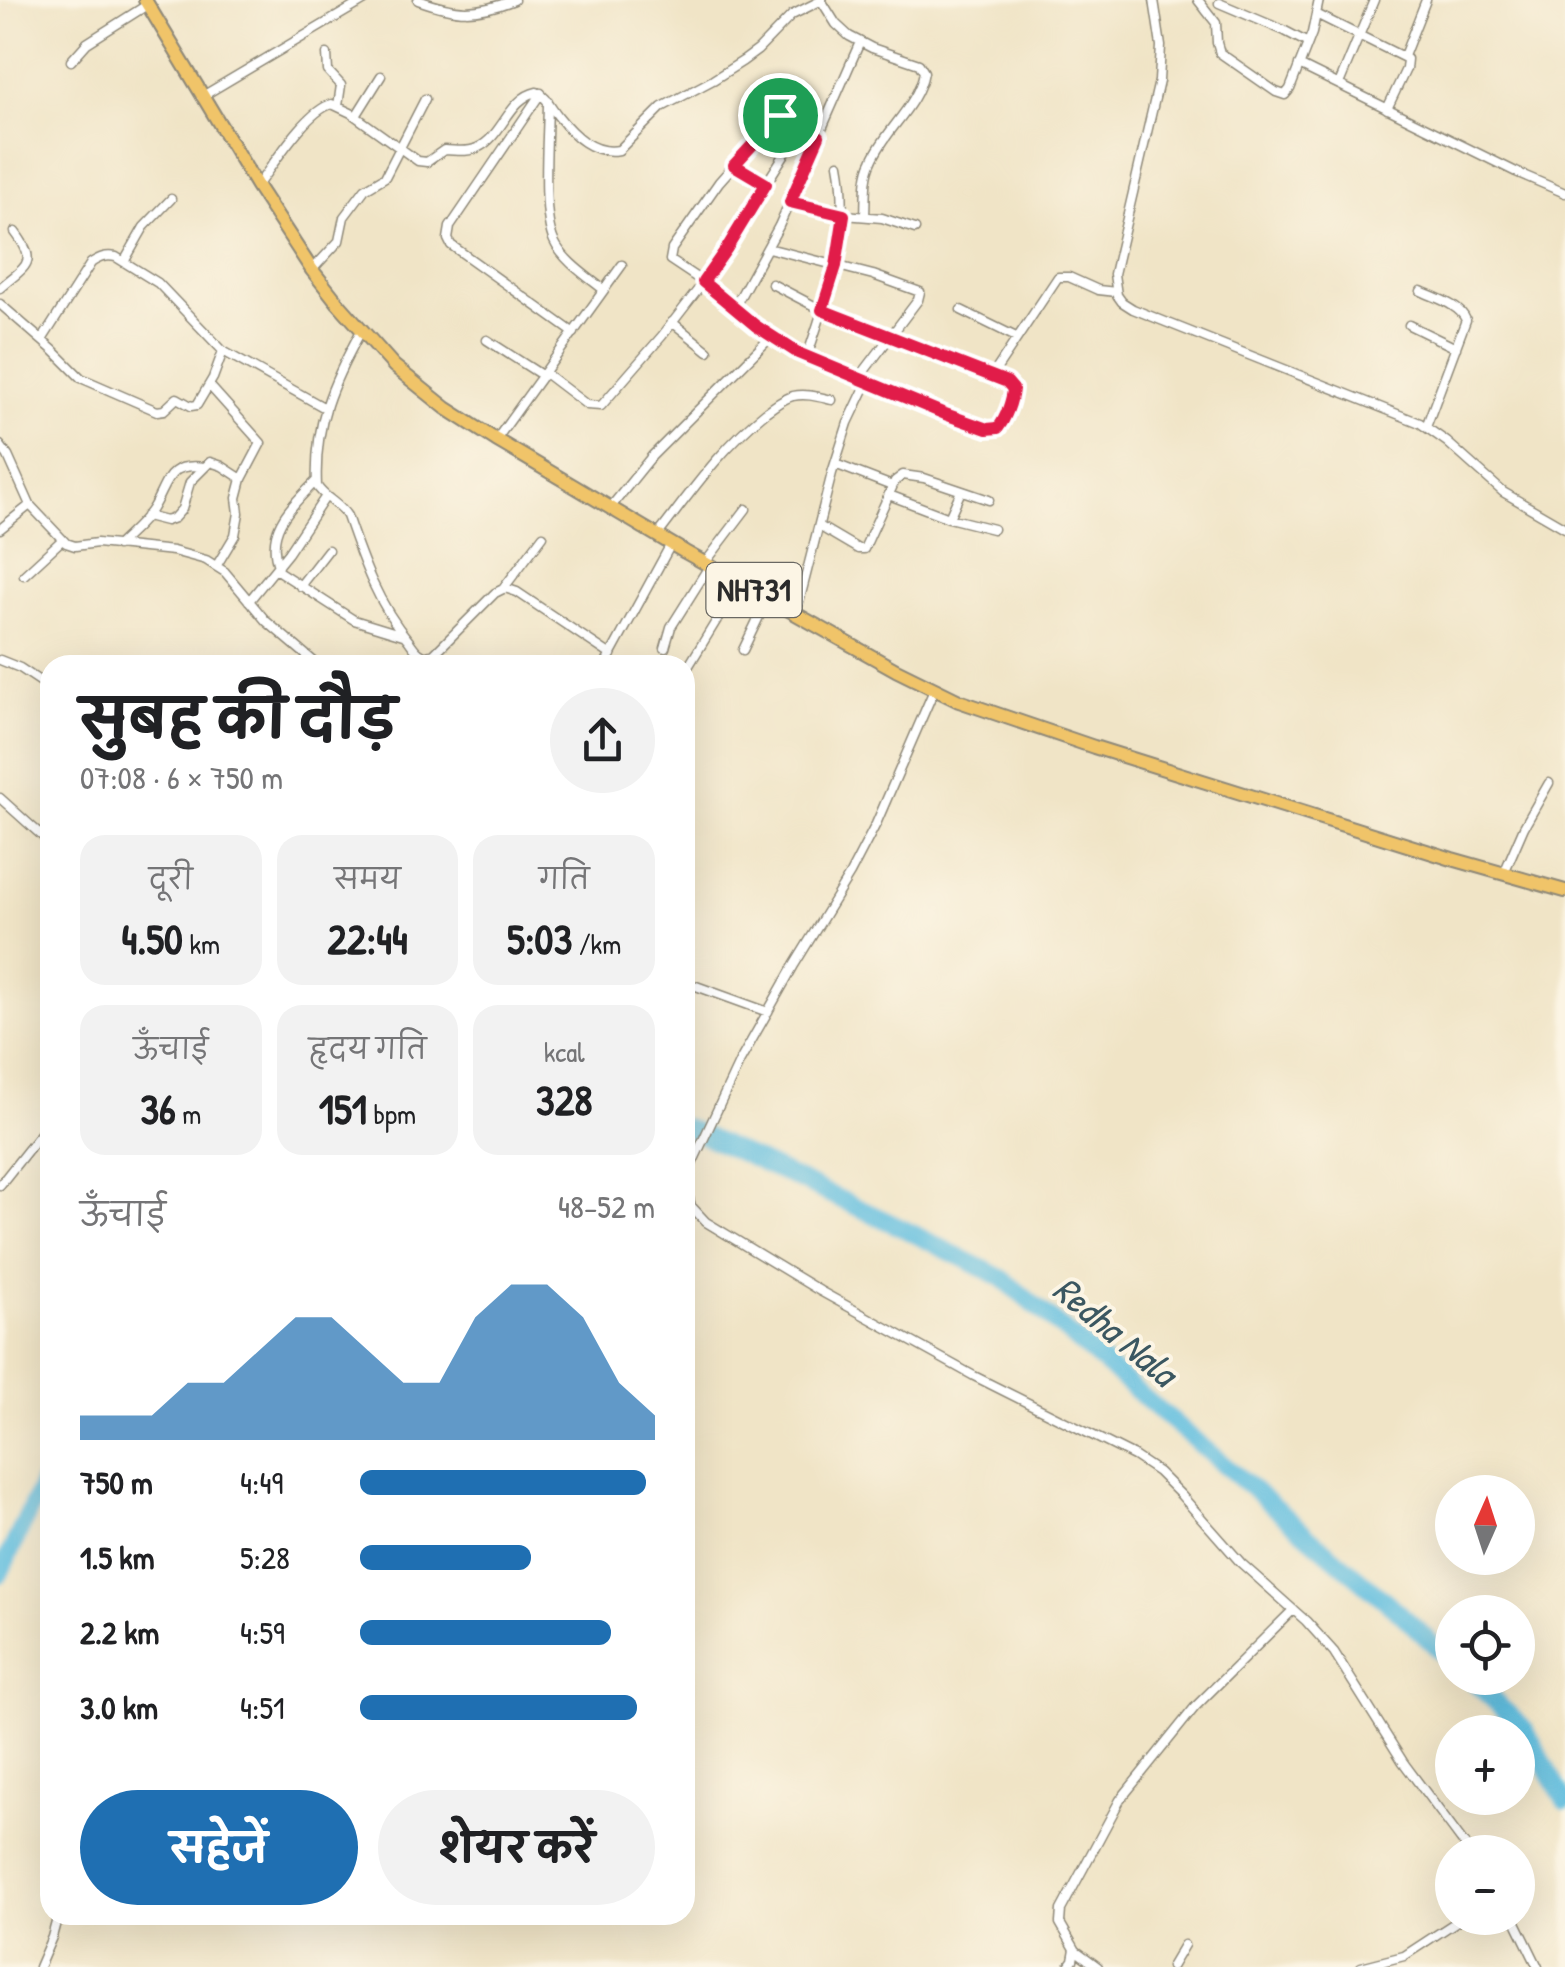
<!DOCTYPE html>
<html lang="hi">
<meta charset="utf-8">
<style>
:root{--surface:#fff;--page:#f2f2f2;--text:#202124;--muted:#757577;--accent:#1f6fb2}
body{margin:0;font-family:"Patrick Hand","Playpen Sans Deva",sans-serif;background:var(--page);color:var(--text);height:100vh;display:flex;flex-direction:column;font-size:38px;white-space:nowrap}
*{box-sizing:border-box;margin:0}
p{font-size:32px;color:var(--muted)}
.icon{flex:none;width:55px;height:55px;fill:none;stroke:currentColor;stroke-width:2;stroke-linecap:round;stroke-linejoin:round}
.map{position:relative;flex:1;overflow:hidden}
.drawer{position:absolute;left:40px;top:655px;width:655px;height:1270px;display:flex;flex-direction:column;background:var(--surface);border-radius:30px;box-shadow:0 10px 40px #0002}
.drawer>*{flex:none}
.needle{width:65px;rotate:3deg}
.tools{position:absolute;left:1435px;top:1475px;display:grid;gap:20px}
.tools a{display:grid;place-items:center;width:100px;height:100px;border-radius:50%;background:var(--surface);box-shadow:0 10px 40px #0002;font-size:50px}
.pin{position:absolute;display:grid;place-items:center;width:85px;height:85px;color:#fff;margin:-42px;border:5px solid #fff;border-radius:50%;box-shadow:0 2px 10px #0007}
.round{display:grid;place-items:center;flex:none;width:105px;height:105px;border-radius:52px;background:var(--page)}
.overview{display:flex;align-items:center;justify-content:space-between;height:170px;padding:0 40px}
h1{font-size:55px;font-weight:700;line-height:75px}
.metrics{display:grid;grid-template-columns:repeat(3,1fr);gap:15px;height:170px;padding:10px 40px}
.metrics div{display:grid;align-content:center;border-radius:25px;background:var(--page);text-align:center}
.metrics b{font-size:42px;font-weight:700}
.metrics small{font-size:28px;font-weight:400}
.metrics p{font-size:28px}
.chart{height:280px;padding:20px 40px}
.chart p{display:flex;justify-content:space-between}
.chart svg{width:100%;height:180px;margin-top:10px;fill:var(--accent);opacity:.7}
.button{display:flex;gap:20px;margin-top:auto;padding:20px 40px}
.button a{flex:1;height:115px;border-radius:60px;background:var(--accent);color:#fff;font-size:40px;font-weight:700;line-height:115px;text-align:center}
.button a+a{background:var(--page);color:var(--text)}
ul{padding:0 40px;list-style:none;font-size:32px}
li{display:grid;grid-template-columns:160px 120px 1fr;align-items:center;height:75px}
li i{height:25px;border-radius:12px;background:var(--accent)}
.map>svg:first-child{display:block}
</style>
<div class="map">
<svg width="1565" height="1967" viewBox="0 0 1565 1967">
<rect width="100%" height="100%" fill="#fcf5e5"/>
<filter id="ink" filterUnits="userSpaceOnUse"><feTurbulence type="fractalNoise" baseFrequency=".01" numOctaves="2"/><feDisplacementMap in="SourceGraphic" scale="20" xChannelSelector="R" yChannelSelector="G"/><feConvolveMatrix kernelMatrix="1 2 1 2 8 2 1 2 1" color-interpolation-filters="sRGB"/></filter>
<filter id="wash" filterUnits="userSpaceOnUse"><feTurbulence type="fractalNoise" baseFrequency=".0048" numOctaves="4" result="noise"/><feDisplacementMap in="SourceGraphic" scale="40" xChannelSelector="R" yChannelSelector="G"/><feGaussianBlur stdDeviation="2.25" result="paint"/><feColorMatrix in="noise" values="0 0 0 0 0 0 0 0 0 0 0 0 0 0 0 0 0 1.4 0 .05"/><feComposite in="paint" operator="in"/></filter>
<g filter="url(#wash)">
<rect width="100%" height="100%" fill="#f0e4c6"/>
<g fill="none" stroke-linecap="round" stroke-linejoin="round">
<path stroke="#61bedf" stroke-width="18" d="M685 1127 906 1230 1002 1278 1400 1613 1452 1662
M0 1574 50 1467
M1469 1678 1525 1729 1565 1801"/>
</g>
</g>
<g filter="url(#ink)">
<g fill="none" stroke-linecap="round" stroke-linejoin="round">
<defs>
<path id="minor" d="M418 0C457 14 475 15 514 0
M821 0 836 24 849 36 872 48 919 64 924 72C918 106 885 130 872 161 864 177 866 198 865 216
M1154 0 1161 46 1159 81 1114 274 1117 295 1122 302 1133 309 1420 423 1447 442 1503 492 1565 528
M1198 0 1216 23 1217 43 1220 53 1276 92 1285 95 1290 89 1312 33 1319 0
M1219 3 1285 31 1308 43
M1316 14 1407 59 1406 69 1387 109
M327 54 328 71 341 85 338 106
M1404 56 1426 0
M71 61 87 43 147 5
M1299 65 1516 172 1565 193
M1339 84 1374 0
M541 93 450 227 448 239 451 245 574 333
M201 97 365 0
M548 101C548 135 541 213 554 241 563 261 588 277 604 290
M356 116 381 76
M734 165 766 184
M257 186C273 165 307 110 332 104L351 113 418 161 427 162 444 150C455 150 467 153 477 148 503 137 508 98 537 92 547 97 550 106 558 116 573 135 593 155 619 150L662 107 713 80 743 61 758 50 792 15 822 0
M790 202 844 215 882 218 915 229
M768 248 873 275 920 292 918 300 859 378
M124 262 144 227 171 199
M312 270 339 241 344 217 365 189 385 177 425 99
M772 284 822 310 1007 382 1013 389C1012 402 1006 418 998 428L987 429 945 414 799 353 757 326 703 282 670 260 672 249 719 182 776 118 780 115 788 116 819 136
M0 288C26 265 39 264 15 232
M1421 291C1436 298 1460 305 1466 320L1426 427
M0 304 53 350 81 378 157 411 164 410 177 398 191 406 197 405 213 378 223 351
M734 308 779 226 860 42
M961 310 1016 337
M672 322 708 351
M1409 325 1456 348
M361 331C332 384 314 423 317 486 324 498 339 503 347 516 362 560 378 605 409 641 412 645 415 650 419 653 426 658 427 656 434 654L495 593 505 588 517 592 611 655
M42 340 91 263C100 257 106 255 116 257L158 283 223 351 325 408
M487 340 543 376
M807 357C828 293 852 232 839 164
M545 373 587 405 601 406 662 336 707 278 786 152
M992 376 1058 277H1069L1098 290 1116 292
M209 385 261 443 242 479 237 498 239 513 235 535 217 565
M496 440 622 265
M0 445 8 456 30 505 66 543 75 546 97 543 173 551 206 560 225 572 266 621 318 665
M835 464 892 486
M889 495 949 518 993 529
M610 508 652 456 772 336
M146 516 166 521 174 518 182 509 190 482 210 462 222 466 242 479
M949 518 961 491
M819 526 858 549H864L895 481 903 475 924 478 989 500
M0 529 30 505
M657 536C691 492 722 447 766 412 775 406 782 399 793 396 806 393 819 397 832 400
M117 546C129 534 143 523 152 509 168 483 166 462 204 467
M705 563 746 509
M278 566C265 528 292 506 316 481
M275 569 354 620 403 635
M24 575 62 540
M300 586 328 550
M503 589 543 536
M249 601 288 553 326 496
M796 614 832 473 848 423 868 381
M665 648 671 627 710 565
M743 650 768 598
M0 660 20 668 50 688
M605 665 671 544
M685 672 740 582
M0 798 50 843
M1504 873 1524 827 1549 783
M685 982 768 1012
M685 1171 692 1164 740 1061 793 967 850 874 876 824 934 690
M685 1184 691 1206 706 1222 820 1291 974 1376 1134 1456 1158 1472 1181 1495 1241 1563 1306 1621 1334 1652 1403 1762 1470 1852
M0 1185 50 1122
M1514 1918 1538 1967
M1075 1950 1098 1967
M39 1967 52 1937 58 1915
M1068 1967 1073 1960 1075 1949 1060 1923 1061 1910 1120 1800 1195 1707 1293 1610
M1171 1967 1184 1945
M1361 1967 1404 1956 1462 1918"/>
<path id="trunk" d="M145 0 257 186 312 270 338 303 394 366 446 408 496 440 685 552 896 670 959 701 1094 747 1452 859 1565 891"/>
</defs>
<use href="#minor" stroke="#8e8878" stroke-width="11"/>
<use href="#trunk" stroke="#8e8878" stroke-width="16"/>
<use href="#minor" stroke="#fff" stroke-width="8"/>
<use href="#trunk" stroke="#f0c469" stroke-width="12"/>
</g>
</g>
<g fill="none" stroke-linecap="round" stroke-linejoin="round" filter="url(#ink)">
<defs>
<path id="route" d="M780 115 788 116 819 136 790 202 844 215 836 266 822 310 1007 382 1013 389C1012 401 1006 418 998 428L987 429 945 414 798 353 756 326 703 282 727 248 766 184 734 165Z"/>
</defs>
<use href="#route" stroke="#fff" stroke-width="20"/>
<use href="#route" stroke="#e11d48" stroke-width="12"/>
</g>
<g text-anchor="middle" stroke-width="8" stroke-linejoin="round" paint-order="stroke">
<rect fill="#fcf5e5" stroke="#6a6863" stroke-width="2.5" x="706.5" y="563" width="95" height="54" rx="8"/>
<g font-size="32" font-weight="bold" fill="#2b2b2b">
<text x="754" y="601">NH731</text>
</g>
<g font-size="38" font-style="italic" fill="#3b5761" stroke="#fcf5e5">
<text transform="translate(1115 1331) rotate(40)" y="13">Redha Nala</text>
</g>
</g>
</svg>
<div class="tools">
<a><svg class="needle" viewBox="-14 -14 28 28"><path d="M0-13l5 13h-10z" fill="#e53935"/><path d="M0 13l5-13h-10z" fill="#757577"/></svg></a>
<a><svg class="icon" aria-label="locate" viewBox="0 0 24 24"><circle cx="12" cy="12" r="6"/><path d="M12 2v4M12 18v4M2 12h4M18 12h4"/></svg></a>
<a>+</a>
<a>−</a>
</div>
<div class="pin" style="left:780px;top:115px;background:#1e9e55"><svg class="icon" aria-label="arrive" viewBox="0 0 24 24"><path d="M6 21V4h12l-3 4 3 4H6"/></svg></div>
<section class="drawer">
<div class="overview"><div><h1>सुबह की दौड़</h1><p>07:08 · 6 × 750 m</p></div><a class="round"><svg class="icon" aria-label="share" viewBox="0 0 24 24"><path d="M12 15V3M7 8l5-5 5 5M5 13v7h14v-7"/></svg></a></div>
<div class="metrics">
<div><p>दूरी</p><b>4.50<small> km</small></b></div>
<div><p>समय</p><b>22:44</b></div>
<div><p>गति</p><b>5:03<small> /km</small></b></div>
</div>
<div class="metrics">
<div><p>ऊँचाई</p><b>36<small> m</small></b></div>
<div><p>हृदय गति</p><b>151<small> bpm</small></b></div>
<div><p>kcal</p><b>328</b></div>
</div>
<div class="chart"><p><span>ऊँचाई</span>48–52 m</p>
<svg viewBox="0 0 160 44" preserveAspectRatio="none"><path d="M0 44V38L10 38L20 38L30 30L40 30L50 22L60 14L70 14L80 22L90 30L100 30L110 14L120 6L130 6L140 14L150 30L160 38V44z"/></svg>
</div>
<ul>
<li><b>750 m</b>4:49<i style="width:97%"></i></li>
<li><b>1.5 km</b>5:28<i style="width:58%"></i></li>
<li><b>2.2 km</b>4:59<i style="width:85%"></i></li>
<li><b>3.0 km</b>4:51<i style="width:94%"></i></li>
</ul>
<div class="button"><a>सहेजें</a><a>शेयर करें</a></div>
</section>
</div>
